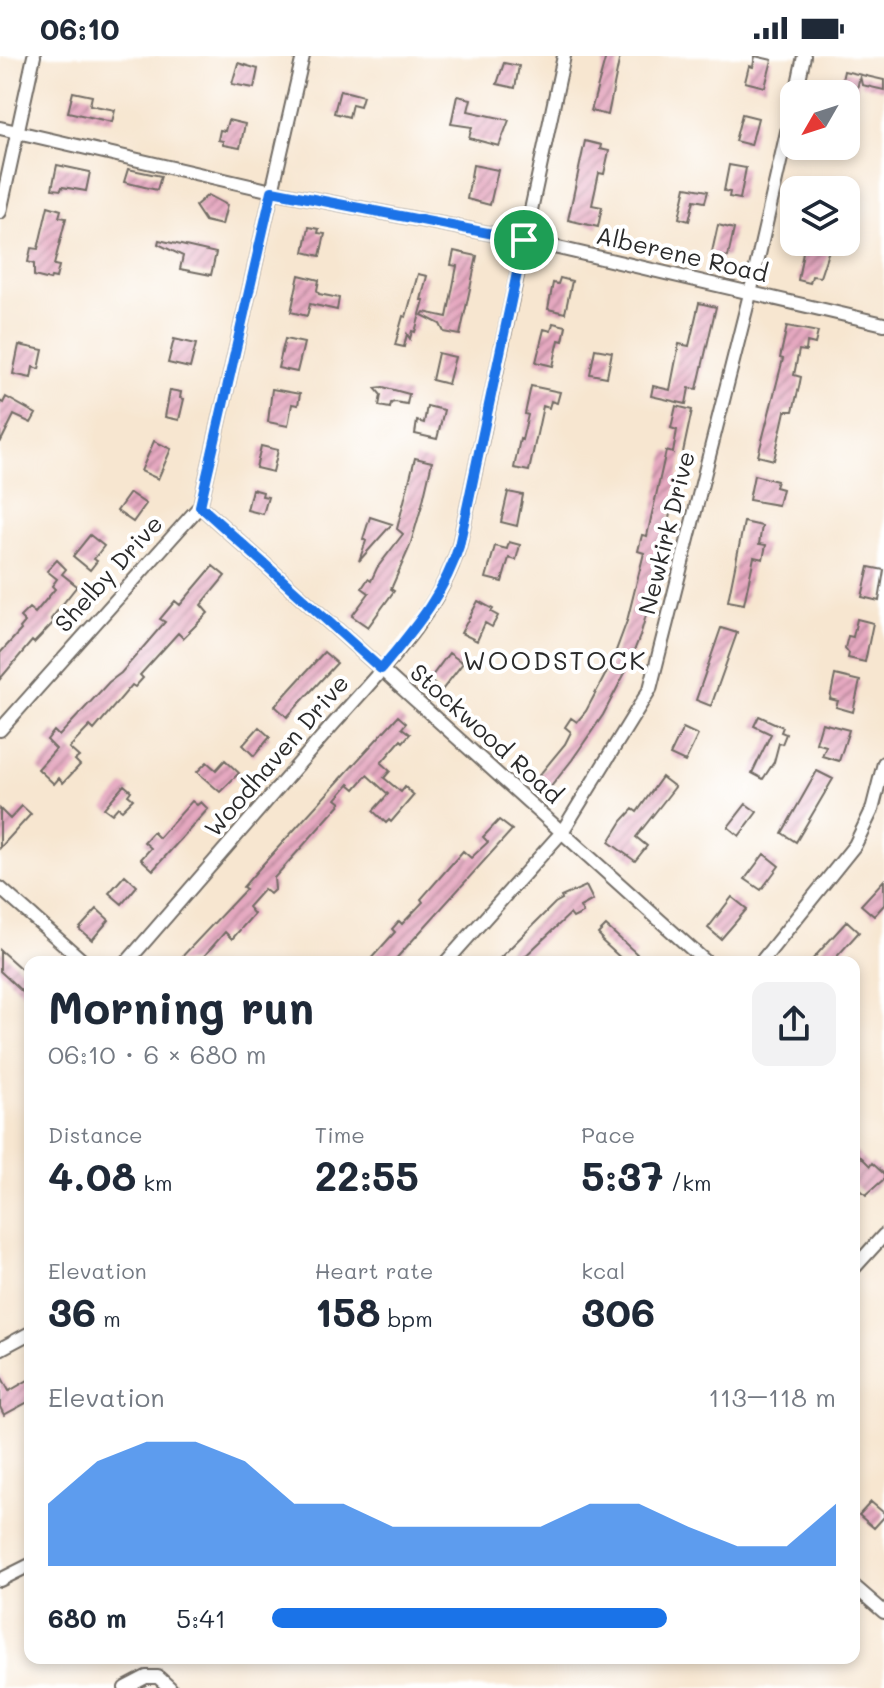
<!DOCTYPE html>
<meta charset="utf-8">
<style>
:root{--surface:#fff;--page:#f2f2f3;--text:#1f2937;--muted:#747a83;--accent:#1a73e8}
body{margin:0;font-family:Mali,sans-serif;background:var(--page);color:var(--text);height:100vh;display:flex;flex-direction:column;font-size:30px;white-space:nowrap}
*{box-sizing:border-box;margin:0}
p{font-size:26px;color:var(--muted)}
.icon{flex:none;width:44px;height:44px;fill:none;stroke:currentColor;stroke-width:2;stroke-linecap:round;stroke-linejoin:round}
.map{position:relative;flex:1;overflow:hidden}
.panel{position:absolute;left:24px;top:900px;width:836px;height:708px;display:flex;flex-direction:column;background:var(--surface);border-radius:16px;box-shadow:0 4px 12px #0003}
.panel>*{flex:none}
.needle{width:52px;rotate:231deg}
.fabs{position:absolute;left:780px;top:24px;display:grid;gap:16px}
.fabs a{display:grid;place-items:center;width:80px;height:80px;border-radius:16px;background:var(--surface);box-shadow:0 4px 12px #0003;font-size:40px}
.pin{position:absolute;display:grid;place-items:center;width:68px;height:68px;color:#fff;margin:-34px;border:4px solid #fff;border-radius:50%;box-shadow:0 2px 8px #0007}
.round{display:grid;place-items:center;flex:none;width:84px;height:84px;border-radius:16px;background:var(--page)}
.headline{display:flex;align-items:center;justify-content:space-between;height:136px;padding:0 24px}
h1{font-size:44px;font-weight:700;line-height:60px}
.metrics{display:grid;grid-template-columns:repeat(3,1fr);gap:12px;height:136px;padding:8px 24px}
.metrics div{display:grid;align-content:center}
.metrics b{font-size:40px;font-weight:700}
.metrics small{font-size:22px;font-weight:400}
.metrics p{font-size:22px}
.chart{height:224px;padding:16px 24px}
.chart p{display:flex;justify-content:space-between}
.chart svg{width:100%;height:144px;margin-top:8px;fill:var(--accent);opacity:.7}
ul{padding:0 24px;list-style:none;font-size:26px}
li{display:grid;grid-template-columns:128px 96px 1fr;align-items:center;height:60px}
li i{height:20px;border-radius:10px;background:var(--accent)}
.status{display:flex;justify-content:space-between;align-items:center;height:56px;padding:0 40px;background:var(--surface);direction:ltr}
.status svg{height:22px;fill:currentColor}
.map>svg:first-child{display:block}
</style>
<div class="status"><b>06:10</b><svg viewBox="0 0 49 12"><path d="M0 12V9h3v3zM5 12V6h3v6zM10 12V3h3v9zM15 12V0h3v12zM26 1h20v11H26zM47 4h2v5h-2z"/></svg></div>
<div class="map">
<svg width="884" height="1632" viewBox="0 0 884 1632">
<defs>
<pattern id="building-hatch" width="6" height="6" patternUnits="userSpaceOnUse" patternTransform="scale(2)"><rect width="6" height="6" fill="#e5a8c0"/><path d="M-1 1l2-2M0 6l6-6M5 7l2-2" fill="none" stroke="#ba899c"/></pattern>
</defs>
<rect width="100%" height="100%" fill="#fff"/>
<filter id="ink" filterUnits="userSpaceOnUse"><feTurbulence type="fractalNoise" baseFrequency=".0125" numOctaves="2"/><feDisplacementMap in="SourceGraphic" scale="16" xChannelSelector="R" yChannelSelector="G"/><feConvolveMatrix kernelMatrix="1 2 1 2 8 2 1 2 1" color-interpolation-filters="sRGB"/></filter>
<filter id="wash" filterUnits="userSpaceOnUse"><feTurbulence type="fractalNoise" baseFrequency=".006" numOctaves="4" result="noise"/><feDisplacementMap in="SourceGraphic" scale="32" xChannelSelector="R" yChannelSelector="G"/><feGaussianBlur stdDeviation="1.8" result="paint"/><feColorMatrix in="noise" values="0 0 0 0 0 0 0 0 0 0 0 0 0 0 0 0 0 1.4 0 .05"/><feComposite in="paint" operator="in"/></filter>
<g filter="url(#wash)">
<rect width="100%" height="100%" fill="#f7e6d0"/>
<g id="blocks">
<path fill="url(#building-hatch)" d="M606 0H620L608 59 591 55Z
M755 0 772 4 765 31 745 26 749 10 753 11Z
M238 7 258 13 254 32 232 28Z
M504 7 519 10 515 32 497 28Z
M844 15 884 24V34L862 29 860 20 850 63 846 62V38H839Z
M340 34 363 40 360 50 352 48 349 61 334 57Z
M73 36 92 40 90 49 115 54 112 66 68 56Z
M457 40 471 43 468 55 509 64 499 90 469 82 472 71 451 68Z
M742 58 758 62 751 89 735 85Z
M228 64 245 68 240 92 223 89V85L218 84 220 74 225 75Z
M585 85 601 89 600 93 609 95 604 118 599 117 592 149 602 151 598 171 568 164Z
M57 109 90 116 86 135 62 131 61 134 52 133Z
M473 109 498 114 490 149 467 143Z
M729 109 746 112 740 143 729 141 730 136 724 135Z
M128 113 161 120 157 134 124 126Z
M686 131 708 135 705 146 694 144 689 165 679 162Z
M208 139 227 149 222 169 205 165 195 150Z
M48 150 61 154 59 161 66 162 54 209 59 210 56 222 51 221 50 224 34 220V208L28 206 31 192 38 193Z
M718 169 734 173 728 201 722 200 721 207 710 205Z
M309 171 319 173 318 177 325 178 320 200 304 196Z
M159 184 216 197 211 219 180 213 183 200 158 188Z
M817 186 831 188 820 221 812 220 810 227 798 224 804 190 816 193Z
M454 195 477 200 460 279 444 276 440 268 422 259 424 256 447 261 457 210 451 209Z
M418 218 427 220 421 244H424L415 276 412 275 410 283 407 278 404 291 395 289 403 260 406 261Z
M299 219 319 224 317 234 319 238 339 242 337 254 310 248 307 260 291 256Z
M560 222 572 225 565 257 548 253 553 227 558 228Z
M699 247 716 251 697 333 689 332 686 348 651 340 653 330 670 334 679 288 689 290Z
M553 267 566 270 563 285 559 284 553 310 536 306 544 273 551 275Z
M787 270 818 276 815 288 807 286 806 295 799 294 794 319 801 321 799 331 793 355H785L774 404 758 400 783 303 780 302Z
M174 283 196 288 190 312 168 307Z
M285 283 304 287 297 316 278 312Z
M19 289 43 294 39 313 33 311 31 322 13 318Z
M595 293 612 296 607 321 590 318Z
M438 297 455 301 448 328 432 324Z
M531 330 560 336 557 347 551 345 549 352 543 350 529 415 514 412 520 383 522 384 528 359 525 358Z
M383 331 409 338 407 348 395 346 391 347 390 352 379 350 381 339 375 332Z
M272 333 300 338 298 349 292 348 288 370 268 366Z
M170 334 181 336 180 342 184 343 179 364 165 361Z
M6 341 36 358 31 367 14 359 0 387V345L3 347Z
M427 350 444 354 437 383 415 378 417 365 424 367Z
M676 350 692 354 655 528 640 580 626 615 603 659 572 704 549 733 536 723 565 688 571 676 565 671 571 662 577 666 586 655 611 608 627 565 644 497 638 495 642 479 647 480 666 395 673 397 677 374 671 372Z
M154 385 171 393 158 423 141 415Z
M261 390 278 394 273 416 256 412Z
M415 402 432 406 422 449 410 490 391 533 394 535 368 571 352 560 369 537 362 532 368 523 371 525 377 512 403 478 397 473Z
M754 419 777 425 775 431 782 433 778 449 749 444Z
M252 433 263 436 262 440 268 441 263 458 247 454Z
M508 436 523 439 517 470 501 466Z
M130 437 146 448 133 466 117 455Z
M370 461 392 468 359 505 366 485 363 483Z
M744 466 762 470 759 488 766 489 763 503 754 501 744 548 728 545Z
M90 479 104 490 94 503 97 505 90 514 73 500Z
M509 486 520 489 516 504 509 502 502 526 486 522 495 490 507 493Z
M57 504 66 513 62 518 77 530 51 563 54 566 34 587 32 585 0 623V597L21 574 20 572 25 566 20 561 29 552 35 557 55 533 52 530 57 523 47 515Z
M213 510 225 520 201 549 208 557 183 582 178 577 140 619 143 622 135 631 132 629 94 674 90 670 69 692 79 701 75 704 80 709 63 727 59 722 54 728 38 713 56 693 47 684 54 675 59 680 109 626 121 617 165 566 160 563 175 545 180 549Z
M869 511 884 514 879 545 862 541Z
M478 545 493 553 491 556 498 560 492 571 485 567 477 585 461 577Z
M857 563 873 567 865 606 848 602 849 597 845 592 848 580 853 581Z
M721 572 737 577 711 650 696 644Z
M324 596 337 607 287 661 275 650Z
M449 597 463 607 442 634 429 624Z
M835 619 860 625 853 656 836 651 838 645 830 643Z
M398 660 406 667 402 672 410 678 403 686 401 684 381 707 390 715 384 722 401 736 405 731 414 739 391 766 389 764 386 767 373 755 388 738 367 719 355 733 349 728 336 743 341 747 274 822 275 833 270 838 264 833 248 851 254 858 232 883 225 876 199 906H177L246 833 243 831 264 807Z
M759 660 783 671 781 676 786 678 782 688 779 687 774 706 763 723 752 717 771 678 754 670Z
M822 667 849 674 839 705 822 700 826 690 816 687Z
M259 671 270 681 254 700 243 689Z
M683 672 698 679 685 706 670 699Z
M225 704 239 717 220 736 197 716 207 706 216 714Z
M817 715 833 723 796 786 782 777Z
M662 721 675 731 636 781 647 790 635 805 609 786 622 765 633 753 637 756Z
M124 729 131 735 128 739 133 743 122 754 118 751 112 758 104 752Z
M192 745 197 749 201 746 208 753 153 814 141 803 151 792 144 786 153 776 159 782Z
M746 748 757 756 739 780 728 771Z
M22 750 31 758 0 792V753L10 763Z
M499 764 512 774 393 906H368L395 876 392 873 399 865 402 868 423 846 421 843 463 795 471 802 488 786 483 781Z
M764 798 779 810 761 834 745 823Z
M125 819 137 830 122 848 109 837Z
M884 824V849L874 860 861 849Z
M586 830 593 844 580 851 583 857 573 862 570 858 519 906H496L555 847 562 843 561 841Z
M732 841 747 853 721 883 708 872Z
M97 853 109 864 92 884 79 873Z
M847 865 859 876 832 906H810Z
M606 870 637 898 629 906H625L601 884 602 882 598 878Z
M0 894 30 921V943L0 915Z
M854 1094 870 1110 872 1107 884 1118V1123L866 1139 854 1128Z
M0 1318 9 1335 30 1323V1345L4 1359 0 1351Z
M871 1446 884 1457V1461L874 1472 859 1459Z"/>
</g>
</g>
<g filter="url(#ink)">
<use href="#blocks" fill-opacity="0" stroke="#726c65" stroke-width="2"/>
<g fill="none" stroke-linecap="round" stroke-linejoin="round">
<defs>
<path id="minor" d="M796 38 804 0
M0 72 272 135 524 184 884 268
M0 156 34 0
M200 450 706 906
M0 674 200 450 303 0
M0 832 84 906
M127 906C192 831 257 756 322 681 371 624 437 563 459 490L564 0
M446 906 562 776 650 633 750 238 794 45
M761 906 855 789 872 754 884 707
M854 1212 884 1179
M0 1293 30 1277
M0 1524 30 1509
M854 1530 884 1556
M125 1632 146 1621H158L170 1632"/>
</defs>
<use href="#minor" stroke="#726c65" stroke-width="16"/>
<use href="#minor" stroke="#fff" stroke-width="12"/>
</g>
</g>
<g fill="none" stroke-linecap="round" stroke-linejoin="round" filter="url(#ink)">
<defs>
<path id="route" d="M272 135 524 184 459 490C444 539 413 574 381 613L200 450Z"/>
</defs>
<use href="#route" stroke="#fff" stroke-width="16"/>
<use href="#route" stroke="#1a73e8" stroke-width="10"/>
</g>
<g text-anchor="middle" stroke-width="8" stroke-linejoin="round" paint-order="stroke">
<g font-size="24" fill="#2b2b2b" stroke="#fff">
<text transform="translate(682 199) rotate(13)" y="8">Alberene Road</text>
<text transform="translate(667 477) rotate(-76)" y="8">Newkirk Drive</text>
<text transform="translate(109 518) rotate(-48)" y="8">Shelby Drive</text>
<text transform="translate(486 678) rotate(42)" y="8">Stockwood Road</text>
<text transform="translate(277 700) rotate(-49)" y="8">Woodhaven Drive</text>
</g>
<g font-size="26" letter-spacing="2" fill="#2b2b2b" stroke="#fff">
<text x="555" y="614">WOODSTOCK</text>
</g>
</g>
</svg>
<div class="fabs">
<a><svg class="needle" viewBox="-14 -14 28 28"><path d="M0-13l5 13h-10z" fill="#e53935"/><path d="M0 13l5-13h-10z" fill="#747a83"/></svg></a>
<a><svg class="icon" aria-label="layers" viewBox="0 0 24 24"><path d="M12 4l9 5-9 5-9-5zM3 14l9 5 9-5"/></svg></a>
</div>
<div class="pin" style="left:524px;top:184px;background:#1e9e55"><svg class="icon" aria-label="arrive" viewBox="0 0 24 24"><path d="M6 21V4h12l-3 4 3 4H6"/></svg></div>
<section class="panel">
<div class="headline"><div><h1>Morning run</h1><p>06:10 · 6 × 680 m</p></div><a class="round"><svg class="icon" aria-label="share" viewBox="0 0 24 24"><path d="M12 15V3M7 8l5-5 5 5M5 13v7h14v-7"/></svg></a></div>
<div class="metrics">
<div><p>Distance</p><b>4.08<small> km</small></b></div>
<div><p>Time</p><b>22:55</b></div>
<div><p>Pace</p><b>5:37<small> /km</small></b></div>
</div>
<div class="metrics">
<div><p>Elevation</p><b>36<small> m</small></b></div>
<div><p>Heart rate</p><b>158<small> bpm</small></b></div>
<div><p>kcal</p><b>306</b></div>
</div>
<div class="chart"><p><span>Elevation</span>113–118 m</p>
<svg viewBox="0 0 160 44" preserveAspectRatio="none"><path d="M0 44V25L10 12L20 6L30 6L40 12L50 25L60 25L70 32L80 32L90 32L100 32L110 25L120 25L130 32L140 38L150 38L160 25V44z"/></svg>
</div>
<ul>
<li><b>680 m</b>5:41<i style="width:70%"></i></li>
</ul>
</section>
</div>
